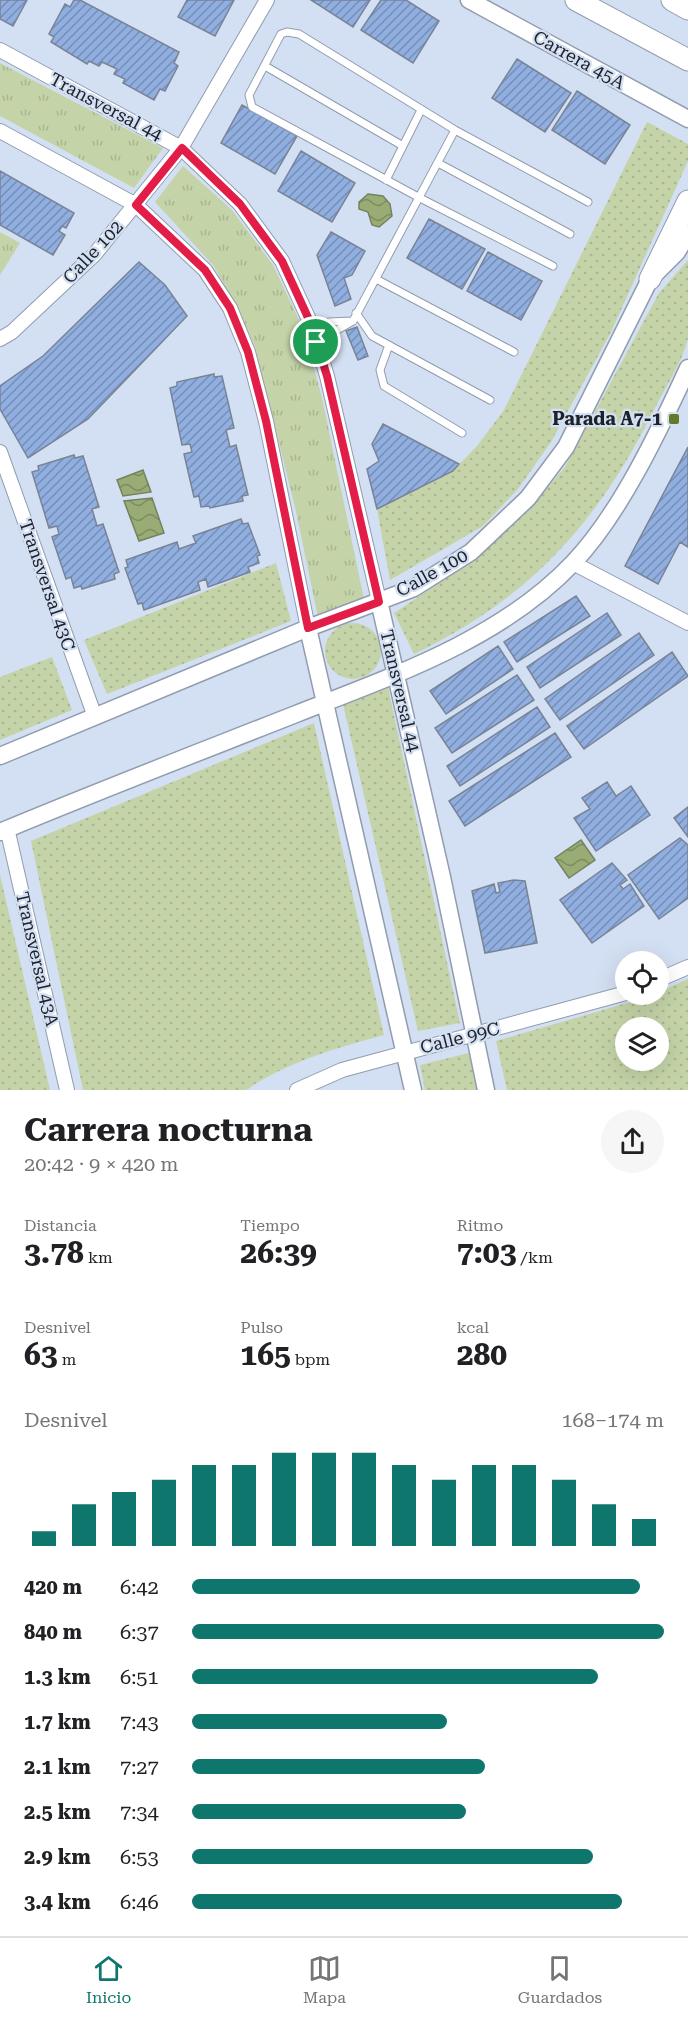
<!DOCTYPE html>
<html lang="es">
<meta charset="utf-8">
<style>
:root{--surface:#fff;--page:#f6f6f6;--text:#202124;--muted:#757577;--line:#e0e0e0;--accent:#0f766e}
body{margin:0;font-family:"Roboto Serif",serif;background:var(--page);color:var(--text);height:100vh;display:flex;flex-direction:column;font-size:22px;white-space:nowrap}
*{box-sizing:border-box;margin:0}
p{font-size:20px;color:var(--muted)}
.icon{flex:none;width:33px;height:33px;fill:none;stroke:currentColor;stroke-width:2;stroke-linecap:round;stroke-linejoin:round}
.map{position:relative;height:1090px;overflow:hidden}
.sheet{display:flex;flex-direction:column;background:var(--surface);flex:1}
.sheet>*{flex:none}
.tools{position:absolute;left:615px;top:951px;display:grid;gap:12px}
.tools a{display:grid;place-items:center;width:54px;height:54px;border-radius:50%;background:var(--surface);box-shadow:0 6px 24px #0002;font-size:30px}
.pin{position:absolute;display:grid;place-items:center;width:51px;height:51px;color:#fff;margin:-26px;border:3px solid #fff;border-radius:50%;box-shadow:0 2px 6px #0007}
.round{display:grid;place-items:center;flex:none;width:63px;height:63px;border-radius:32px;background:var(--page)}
.summary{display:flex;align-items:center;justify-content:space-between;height:102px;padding:0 24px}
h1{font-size:33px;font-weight:700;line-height:45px}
.figures{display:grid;grid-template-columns:repeat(3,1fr);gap:9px;height:102px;padding:6px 24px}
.figures div{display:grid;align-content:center}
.figures b{font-size:30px;font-weight:700}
.figures small{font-size:16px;font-weight:400}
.figures p{font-size:16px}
.chart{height:168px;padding:12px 24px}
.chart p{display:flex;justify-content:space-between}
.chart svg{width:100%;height:108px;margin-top:6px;stroke:var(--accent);stroke-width:6}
ul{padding:0 24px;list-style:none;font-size:20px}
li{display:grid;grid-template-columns:96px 72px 1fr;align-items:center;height:45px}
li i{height:15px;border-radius:8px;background:var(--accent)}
.tab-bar{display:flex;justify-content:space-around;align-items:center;height:84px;border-top:2px solid var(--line);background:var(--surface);font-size:16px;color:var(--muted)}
.tab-bar a{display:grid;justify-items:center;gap:3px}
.tab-bar .on{color:var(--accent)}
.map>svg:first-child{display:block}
</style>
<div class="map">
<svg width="688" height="1090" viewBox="0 0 688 1090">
<defs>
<pattern id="grass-dots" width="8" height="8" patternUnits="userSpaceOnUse" patternTransform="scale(1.5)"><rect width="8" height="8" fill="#c5d4a8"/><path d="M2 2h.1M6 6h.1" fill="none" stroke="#a9b691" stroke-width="1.8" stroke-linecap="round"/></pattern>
<pattern id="park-tufts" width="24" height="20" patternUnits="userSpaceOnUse" patternTransform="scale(1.5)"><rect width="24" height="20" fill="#c5d4a8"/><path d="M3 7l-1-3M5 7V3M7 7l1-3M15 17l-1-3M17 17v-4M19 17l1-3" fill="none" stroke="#a9b691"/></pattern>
<pattern id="water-waves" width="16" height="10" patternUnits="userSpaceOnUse" patternTransform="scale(1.5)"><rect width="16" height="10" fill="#9aac75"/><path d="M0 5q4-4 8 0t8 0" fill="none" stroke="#7d8c60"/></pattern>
<pattern id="building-hatch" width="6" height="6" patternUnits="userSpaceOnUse" patternTransform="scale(1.5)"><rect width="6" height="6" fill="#90afe0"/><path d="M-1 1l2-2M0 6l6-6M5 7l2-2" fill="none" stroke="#758eb6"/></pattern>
</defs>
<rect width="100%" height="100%" fill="#d3dff2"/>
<path fill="url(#grass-dots)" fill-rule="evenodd" d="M647 122 688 144V161L611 332 551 442 518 489 483 526 390 580 377 509 453 471 477 446 504 410Z
M688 260C688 282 688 316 688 338 683 361 666 386 655 408 598 523 530 598 414 654L394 613 476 559 534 504 565 467 659 293Z
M276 563 291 621 107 694 84 640Z
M325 651a28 28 0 1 1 56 0a28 28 0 1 1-56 0Z
M52 657 72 710 0 740V677Z
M388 687 460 1023 418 1031 343 704Z
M314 723 384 1035C334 1049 289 1061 246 1090H83L31 841Z
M0 875 50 1090H0Z
M688 979V1090H507L496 1041 658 994 659 992ZM626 1028H658V1060H626Z
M469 1053 477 1090H425L420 1065Z"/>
<path fill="url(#park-tufts)" d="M0 63 163 148 134 188 0 116Z
M183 166 232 210 273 265 303 328 322 398 364 599 318 617 295 507 254 344 236 305 213 265 155 202Z
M0 232 20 243 0 275Z"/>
<path fill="url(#water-waves)" stroke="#74825e" stroke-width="1.5" d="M368 194 383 196 390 204 392 216 379 227 372 225 368 212 359 209V202Z
M143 470 151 492 123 496 117 480Z
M152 498 164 533 139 541 124 501Z
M581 840 595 860 569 878 555 858Z"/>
<path fill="url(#building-hatch)" stroke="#788395" stroke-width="1.5" d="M0 0H27L13 26 0 19Z
M74 0H80L179 52 174 63 178 66 165 91 160 89 154 100 123 83 125 79 114 74 117 69 102 62 99 66 89 61 87 64 51 42 54 37 49 34 65 4 70 7Z
M187 0H234L215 36 178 17Z
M311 0H370L353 27Z
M381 0H406L439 21 413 63 361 30Z
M517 59 571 93 545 132 492 98Z
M577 91 630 125 605 164 552 130Z
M242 105 297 136 275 174 221 143Z
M301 151 355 183 332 222 278 191Z
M0 171 74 213 66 228 62 226 59 231 65 235 53 255 0 225Z
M429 219 485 249 462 289 407 258Z
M331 232 365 251 352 275 344 278 351 299 335 306 317 255Z
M488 252 542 281 521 320 467 291Z
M139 262 165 285 187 316 88 419 28 458 0 409V386L43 356Z
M357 327 368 356 358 360 346 331Z
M214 374V377L222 376 234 428 226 430 230 447 236 445 248 495 242 496 243 501 210 508 209 506 201 507 199 496 194 497 184 454 192 452 190 444 182 445 170 388 177 386V382Z
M383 424 459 464 453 471 377 509 367 469 379 461 372 444Z
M688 447V547L680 542 658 584 625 566Z
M74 455 75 458 83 456 99 507 92 509 97 526 103 524 119 572 114 574 115 579 82 589 81 586 74 588 71 577 66 579 52 537 59 534 57 526 49 528 32 472 39 470 38 466Z
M241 519 243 524 248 523 260 555 257 556 259 563 248 567 250 572 208 587 206 579 198 582 200 590 144 610 142 603 138 604 125 568 128 567 126 560 177 542 179 549 196 543 193 536Z
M576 596 590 616 517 662 504 642Z
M607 613 621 635 540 688 527 667Z
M639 633 654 655 560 720 545 699Z
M498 646 513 669 446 714 430 691Z
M672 652 688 676 584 749 567 726Z
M517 675 534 700 452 753 435 728Z
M537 707 550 727 460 786 447 766Z
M555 733 571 757 465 826 449 801Z
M607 782 616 796 631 786 650 815 596 851 574 818 590 809 582 798Z
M688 807V837L674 818Z
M680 838 688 845V898L659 919 628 875Z
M612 863 627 880 620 885 623 889 630 884 644 906 592 943 560 900Z
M514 880 525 881 537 943 485 953 472 891 494 884 496 893 500 892 498 883Z"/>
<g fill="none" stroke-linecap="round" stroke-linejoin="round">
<defs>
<path id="service" d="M265 66 403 146
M438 163 570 234
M386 180 421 110
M553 266 420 198 252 107 249 95 281 34 287 32 299 34 455 130 588 202
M376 279 514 352
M356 313 372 336 490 400
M329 322 353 321
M316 342 353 321 455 130
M389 345 380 370 384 386 462 433"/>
<path id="minor" d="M0 50 181 148 240 204 282 261 311 324 327 376 379 601
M0 131 136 205 205 270 230 308 248 352 266 421 308 628
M0 339 12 332 94 255 181 148 267 0
M0 452 95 717
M573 563 688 623
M7 828 67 1090
M658 980 688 967
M297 1090 342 1070 626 993"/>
<path id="tertiary" d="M469 0 688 119
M379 601 442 877 486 1090
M308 628 413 1090
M0 756 308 628 414 588 471 552 528 498 566 447 650 279 677 252 688 234
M0 832C98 791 197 753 296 714 392 676 500 640 573 563 620 514 660 429 688 368"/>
<path id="primary" d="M576 0 688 60
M672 0 688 9
M650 279 688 201"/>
</defs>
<use href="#service" stroke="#919cae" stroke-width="9"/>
<use href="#minor" stroke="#919cae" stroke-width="16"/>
<use href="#tertiary" stroke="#919cae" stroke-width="19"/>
<use href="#primary" stroke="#919cae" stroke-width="23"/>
<use href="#service" stroke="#fff" stroke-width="7"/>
<use href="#minor" stroke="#fff" stroke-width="14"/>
<use href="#tertiary" stroke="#fff" stroke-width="16"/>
<use href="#primary" stroke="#fff" stroke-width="21"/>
</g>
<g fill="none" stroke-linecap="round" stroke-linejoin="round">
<defs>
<path id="route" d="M182 148 240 204 282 261 311 324 327 376 379 602 308 628 266 421 248 352 230 308 205 270 136 205Z"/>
</defs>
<use href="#route" stroke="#fff" stroke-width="12"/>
<use href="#route" stroke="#e11d48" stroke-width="8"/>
</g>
<rect fill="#647a2b" stroke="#d3dff2" stroke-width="2" x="668" y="413" width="12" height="12" rx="3"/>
<g text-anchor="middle" stroke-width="4.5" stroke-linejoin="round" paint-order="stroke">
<g font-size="18" fill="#1d2128" stroke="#d3dff2">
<text transform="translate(579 60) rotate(29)" y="6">Carrera 45A</text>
<text transform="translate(106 107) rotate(28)" y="6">Transversal 44</text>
<text transform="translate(93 252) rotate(-47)" y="6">Calle 102</text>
<text transform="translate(432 573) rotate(-29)" y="6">Calle 100</text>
<text transform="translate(47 585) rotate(71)" y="6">Transversal 43C</text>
<text transform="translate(400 691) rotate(77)" y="6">Transversal 44</text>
<text transform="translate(37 959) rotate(77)" y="6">Transversal 43A</text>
<text transform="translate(460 1038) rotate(-14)" y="6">Calle 99C</text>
</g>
<g font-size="18" font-weight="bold" fill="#1d2128" stroke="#d3dff2" text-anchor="end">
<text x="662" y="425">Parada A7-1</text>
</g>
</g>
</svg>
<div class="tools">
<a><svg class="icon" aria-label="locate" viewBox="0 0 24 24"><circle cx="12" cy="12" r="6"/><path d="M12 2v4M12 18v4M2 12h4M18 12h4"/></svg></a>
<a><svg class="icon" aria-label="layers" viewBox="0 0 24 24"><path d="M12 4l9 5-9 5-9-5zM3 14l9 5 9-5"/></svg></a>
</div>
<div class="pin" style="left:316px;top:342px;background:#1e9e55"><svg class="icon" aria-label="arrive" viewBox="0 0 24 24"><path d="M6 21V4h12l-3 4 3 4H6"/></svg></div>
</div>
<section class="sheet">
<div class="summary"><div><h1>Carrera nocturna</h1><p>20:42 · 9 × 420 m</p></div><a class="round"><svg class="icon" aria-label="share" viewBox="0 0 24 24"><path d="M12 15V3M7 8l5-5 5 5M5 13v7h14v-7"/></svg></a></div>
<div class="figures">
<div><p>Distancia</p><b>3.78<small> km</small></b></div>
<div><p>Tiempo</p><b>26:39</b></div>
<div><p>Ritmo</p><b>7:03<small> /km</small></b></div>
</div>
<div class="figures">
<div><p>Desnivel</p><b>63<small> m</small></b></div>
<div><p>Pulso</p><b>165<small> bpm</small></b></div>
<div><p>kcal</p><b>280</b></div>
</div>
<div class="chart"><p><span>Desnivel</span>168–174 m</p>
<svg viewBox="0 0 160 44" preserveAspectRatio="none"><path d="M5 44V38M15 44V27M25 44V22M35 44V17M45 44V11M55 44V11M65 44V6M75 44V6M85 44V6M95 44V11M105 44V17M115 44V11M125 44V11M135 44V17M145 44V27M155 44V33"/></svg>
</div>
<ul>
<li><b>420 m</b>6:42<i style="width:95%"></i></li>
<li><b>840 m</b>6:37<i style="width:100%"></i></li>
<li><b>1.3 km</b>6:51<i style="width:86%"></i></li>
<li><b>1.7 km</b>7:43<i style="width:54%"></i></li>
<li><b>2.1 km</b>7:27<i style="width:62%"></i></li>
<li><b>2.5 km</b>7:34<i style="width:58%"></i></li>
<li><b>2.9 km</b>6:53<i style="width:85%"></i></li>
<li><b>3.4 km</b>6:46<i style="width:91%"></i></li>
</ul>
</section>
<nav class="tab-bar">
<a class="on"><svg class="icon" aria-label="home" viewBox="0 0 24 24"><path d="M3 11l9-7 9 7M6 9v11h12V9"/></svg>Inicio</a>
<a><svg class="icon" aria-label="map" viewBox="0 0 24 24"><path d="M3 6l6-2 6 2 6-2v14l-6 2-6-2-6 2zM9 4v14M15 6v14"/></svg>Mapa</a>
<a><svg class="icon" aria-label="saved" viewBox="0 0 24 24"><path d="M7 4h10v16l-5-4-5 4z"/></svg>Guardados</a>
</nav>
